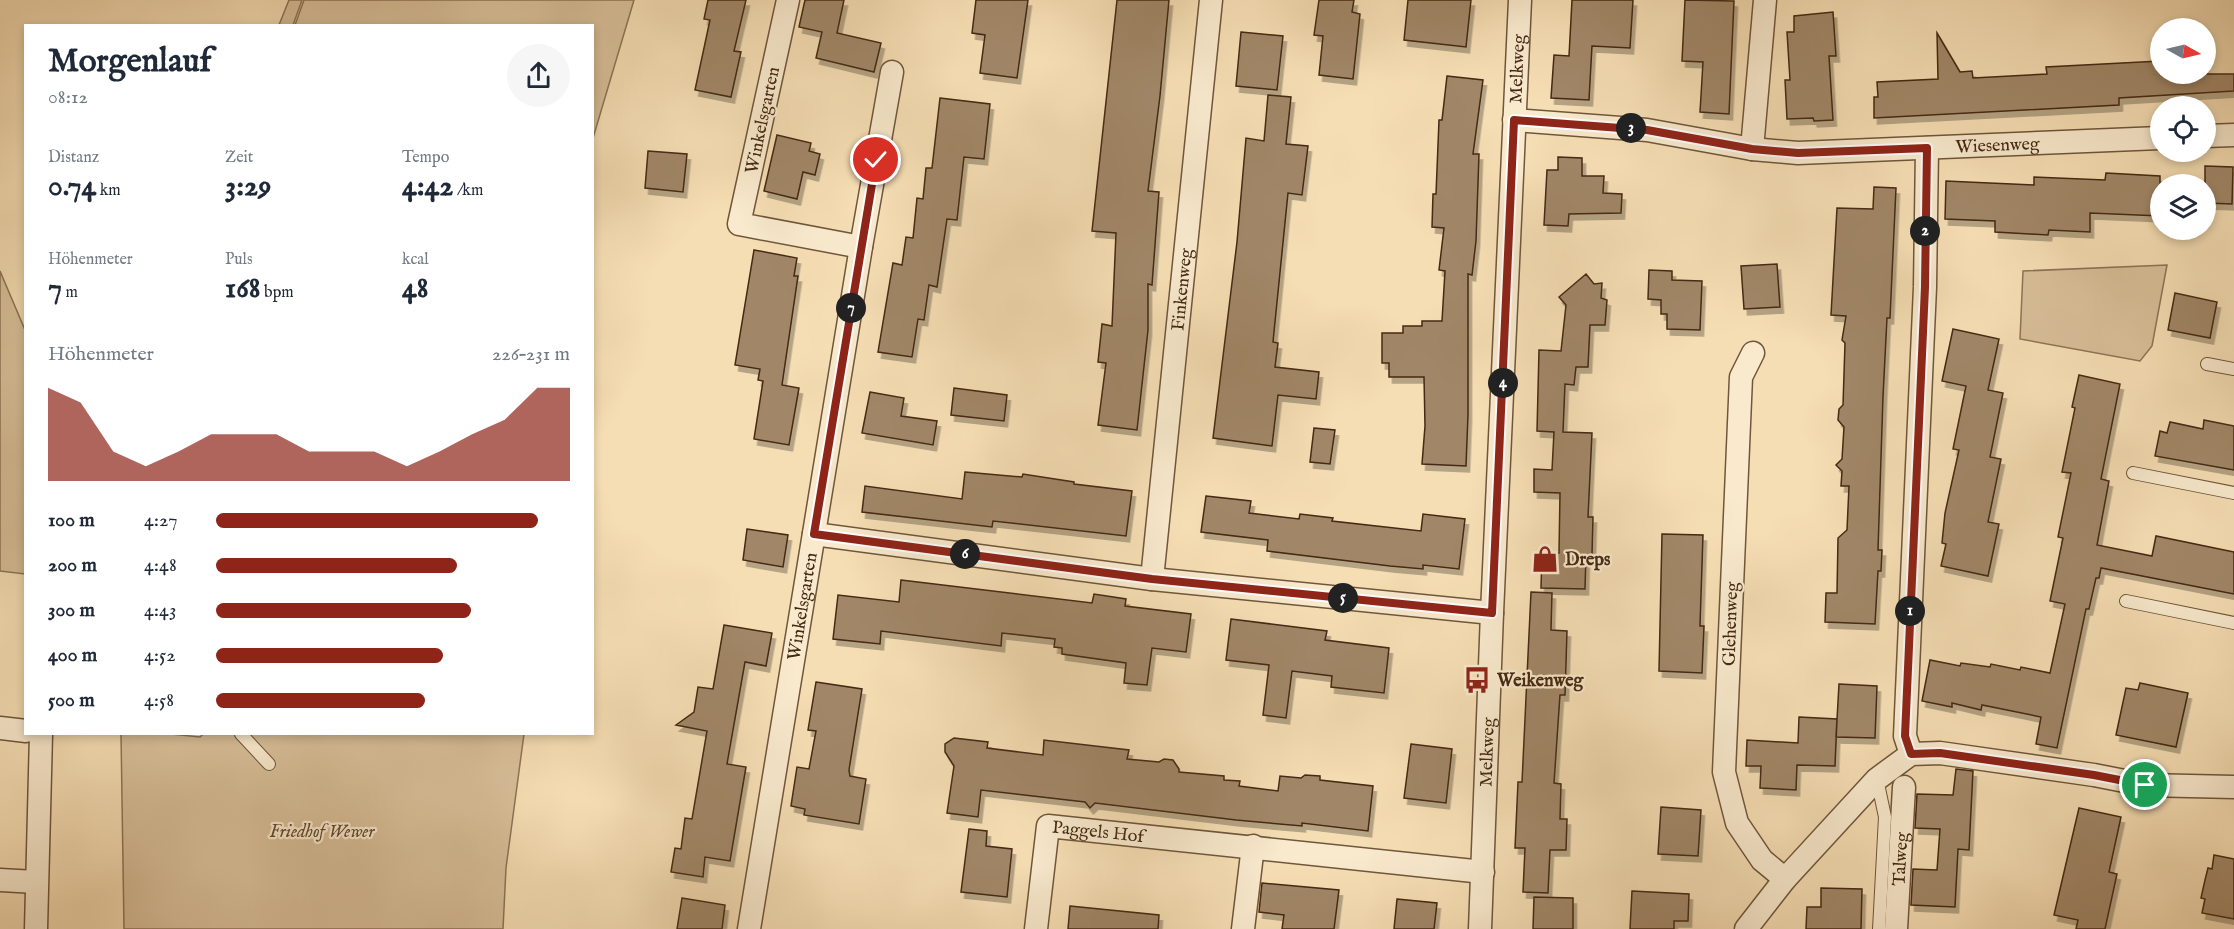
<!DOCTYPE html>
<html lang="de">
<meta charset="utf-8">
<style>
:root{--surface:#fff;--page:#f6f6f7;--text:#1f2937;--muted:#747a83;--accent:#8f2418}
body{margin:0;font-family:"IM FELL English",serif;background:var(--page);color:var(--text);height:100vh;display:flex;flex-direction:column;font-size:22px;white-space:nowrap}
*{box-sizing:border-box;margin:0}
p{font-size:20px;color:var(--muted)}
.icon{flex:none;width:33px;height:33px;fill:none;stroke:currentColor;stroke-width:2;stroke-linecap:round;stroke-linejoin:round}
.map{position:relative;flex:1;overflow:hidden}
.sheet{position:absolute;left:24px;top:24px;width:570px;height:711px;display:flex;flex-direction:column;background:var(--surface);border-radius:0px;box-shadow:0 3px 9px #0003}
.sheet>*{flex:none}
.needle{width:39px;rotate:98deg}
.tools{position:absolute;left:2150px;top:18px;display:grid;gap:12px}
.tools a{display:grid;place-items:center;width:66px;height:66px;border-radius:50%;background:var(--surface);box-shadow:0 3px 9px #0003;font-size:30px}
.pin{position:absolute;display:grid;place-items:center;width:51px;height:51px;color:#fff;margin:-26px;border:3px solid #fff;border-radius:50%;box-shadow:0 2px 6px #0007}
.km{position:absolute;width:30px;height:30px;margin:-15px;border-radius:50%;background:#222;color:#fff;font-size:16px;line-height:30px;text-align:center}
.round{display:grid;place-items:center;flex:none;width:63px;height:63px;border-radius:32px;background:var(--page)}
.headline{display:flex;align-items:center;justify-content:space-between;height:102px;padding:0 24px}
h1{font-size:33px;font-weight:700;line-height:45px}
.stats{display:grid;grid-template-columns:repeat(3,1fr);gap:9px;height:102px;padding:6px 24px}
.stats div{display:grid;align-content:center}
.stats b{font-size:30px;font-weight:700}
.stats small{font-size:16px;font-weight:400}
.stats p{font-size:16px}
.chart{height:168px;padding:12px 24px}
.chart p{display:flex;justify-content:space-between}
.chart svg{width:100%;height:108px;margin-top:6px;fill:var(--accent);opacity:.7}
ul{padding:0 24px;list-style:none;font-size:20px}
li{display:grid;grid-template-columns:96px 72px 1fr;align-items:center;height:45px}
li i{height:15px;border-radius:8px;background:var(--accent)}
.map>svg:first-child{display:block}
</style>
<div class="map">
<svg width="2234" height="929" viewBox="0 0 2234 929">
<defs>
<filter id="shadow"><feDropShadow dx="3.5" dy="6" stdDeviation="0" flood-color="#0004"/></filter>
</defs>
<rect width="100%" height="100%" fill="#f6deb4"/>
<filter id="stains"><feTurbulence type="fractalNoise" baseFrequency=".00333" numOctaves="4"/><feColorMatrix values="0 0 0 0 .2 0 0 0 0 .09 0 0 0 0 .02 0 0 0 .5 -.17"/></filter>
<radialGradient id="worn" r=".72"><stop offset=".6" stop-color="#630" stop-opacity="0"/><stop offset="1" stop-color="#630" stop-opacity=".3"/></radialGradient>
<path fill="#d8bf99" stroke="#8e7456" stroke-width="1.5" d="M289 0H302L293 25H279Z
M304 0H634L593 138 592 26 295 25Z
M2167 265 2152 346 2140 361 2020 339 2023 271Z
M0 271 25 330V574L0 571Z
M121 734H171L200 737 203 734H524L506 868 503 929H124Z"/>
<path fill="#a18767" stroke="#442913" stroke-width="1.5" filter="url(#shadow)" d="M708 0H746L734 51 741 52 731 97 695 90 710 20 704 19Z
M805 0H844L837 33 881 43 874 72 816 58 822 32 799 27Z
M976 0H1028L1017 78 980 73 985 35 972 33Z
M1117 0H1169L1160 96 1148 191 1159 192 1152 285 1148 284V330L1137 430 1098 425 1106 363 1098 362 1102 324 1112 326 1116 233 1092 231Z
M1319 0H1354L1352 12 1360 14 1353 79 1319 75 1323 36 1314 35Z
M1408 0H1471L1466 47 1404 40Z
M1572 0H1633L1630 48 1592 46 1589 100 1551 98 1554 55 1569 56Z
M1685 0 1734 1 1729 114 1700 112 1703 62 1682 61Z
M1833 12 1836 56H1829L1833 120 1814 121 1813 118 1787 119 1785 80H1790L1787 32H1794V16Z
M1241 32 1283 36 1277 90 1236 86Z
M1937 33 1960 72 1972 71 1973 78 2047 74 2046 67 2160 61V74H2234V91L2119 98V105L1874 118V97H1878L1877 82 1938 79Z
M1447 76 1483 80 1473 154H1479L1476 241 1472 275 1468 274V415L1466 466 1422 464 1425 426 1424 377H1389V363H1382V333H1403V326H1422V321H1442L1445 271 1439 270 1444 228 1432 227 1433 194H1436L1439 120H1442Z
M1268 95 1291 97 1286 144 1308 146 1302 195 1288 193 1273 342 1278 343 1275 367 1319 372 1316 399 1278 395 1272 446 1213 438 1237 242 1246 138 1264 141Z
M940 98 990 104 984 159 964 157 957 220 947 219 937 287 929 285 924 320 918 319 912 357 878 352 893 263 902 265 906 237 913 238 917 198 923 199 926 168H932Z
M777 135 811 143 809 151 820 154 815 175 803 172 797 199 764 191Z
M648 151 687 154 683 192 645 188Z
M1558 157 1582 158V176H1604L1603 193 1622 194 1621 213 1569 214 1568 226 1544 225 1547 170H1558Z
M2205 166 2233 167 2232 204 2205 203Z
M2106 173 2160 176V216L2090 213V232L2049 230 2048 235 1995 232V221L1945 219 1946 181 2034 185V177L2105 180Z
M1874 187 1896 188 1890 318H1887L1883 397 1878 550H1882L1881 571H1878L1875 624 1825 622 1826 593H1837L1838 538 1847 530 1849 486H1841L1842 471 1836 465 1842 459 1844 427 1838 420 1839 409 1843 405 1845 343 1842 340 1846 316 1831 315 1837 208 1873 209Z
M754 250 797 258 794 276H798L782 385 799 388 789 445 754 439 763 381 758 380 760 369 735 365Z
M1777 264 1780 307 1744 309 1741 266Z
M1649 270 1672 271V280L1702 281 1700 330 1667 329V314H1661V300L1648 299Z
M1586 274 1594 284 1602 283 1601 298 1607 300 1605 325H1590L1588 367H1576L1574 385 1565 384 1563 432 1592 433 1588 517H1593L1592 555H1586L1585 589 1541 588 1542 552 1559 553 1560 493 1534 492V469L1552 470 1554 432 1537 431 1539 350 1561 351 1566 305 1559 297Z
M2175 293 2217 302 2210 338 2168 330Z
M1953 329 1999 339 1988 390 2003 393 1990 457 2001 459 1988 522 1999 524 1988 576 1941 566 1946 544 1942 543 1945 513 1959 450 1953 449 1966 386 1942 381Z
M2079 375 2120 384 2101 479 2109 481 2097 545 2152 556 2156 536 2234 552V594L2101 568 2099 578H2096L2089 609H2086L2057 748 2036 744 2041 717 1982 705 1981 710 1952 703V707L1922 701 1930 660 1960 666 1961 663 1990 667 1991 664 2020 670 2021 667 2050 673 2065 604 2050 601 2063 538 2058 537 2071 473 2062 472 2075 408 2072 407Z
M954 388 1007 395 1004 421 951 415Z
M870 392 904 398 901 416 937 421 933 445 862 433Z
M2204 420 2234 426V470L2155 456 2160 431 2167 433 2170 422 2203 429Z
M1314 428 1335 430 1330 464 1310 462Z
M965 472 1022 477 1023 474 1074 482V484L1132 491 1126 536 993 521 992 527 862 512 865 486 962 499Z
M1206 496 1251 501 1249 513 1299 519 1300 514 1333 518 1332 521 1421 531 1423 514 1465 519 1459 569 1423 565V569L1390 566 1267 551 1268 540 1201 532Z
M747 529 788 535 783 567 743 560Z
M1662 534 1703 535 1700 626H1704L1702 673 1659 671Z
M901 580 1092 603 1094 594 1126 599 1125 606 1191 614 1186 652 1152 648 1147 685 1124 683 1126 663 1062 654V648L1054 647 1055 639 1002 633 1001 646 881 631 880 644 833 639 838 595 899 602Z
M1531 592 1552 593 1551 630 1567 631 1565 695H1560L1554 783 1561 784 1560 819H1567L1566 850H1550L1548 893 1523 892 1525 848H1515L1518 782H1522Z
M1231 619 1327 631 1325 640 1389 648 1384 693 1331 687 1332 676 1292 671 1286 718 1263 715 1269 665 1226 660Z
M724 625 772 633 766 666 745 662 727 764 746 767 730 861 705 857 703 877 671 872 675 848 681 849 685 818 692 819 707 731 676 725 694 712 698 687 713 689Z
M816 682 862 689 849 770 850 776 866 779 859 824 804 815 805 809 791 806 797 767 809 769 816 731 808 730Z
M2140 683 2188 693 2176 747 2116 735 2126 688 2138 690Z
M1839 684 1877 686 1875 738 1836 737Z
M1799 717 1837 719 1835 766 1797 765 1796 790 1760 788 1761 766H1746L1747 740 1798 743Z
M954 738 988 742 987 748 1043 755 1044 740 1129 750 1127 759 1159 762 1164 759 1173 760 1179 769V772L1224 776V780L1240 781 1239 786 1278 791 1280 776 1301 778 1305 775 1320 776V780L1373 786 1368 831 1302 823V826L1236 820 1095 803 1090 808 1085 802 981 790 978 817 947 813 954 766 945 752V744Z
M1411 744 1452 749 1446 803 1404 798Z
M1956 769 1973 771 1969 850 1958 849 1955 907 1911 905 1913 869 1937 870 1940 829 1915 828 1917 794 1953 795Z
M1661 807 1701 810 1698 856 1658 854Z
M2079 808 2121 817 2109 872 2117 874 2105 929H2076L2078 920 2054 915Z
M969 829 987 831 986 846 1012 849 1007 897 961 892Z
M2214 855 2234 859V919L2202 913 2205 899 2201 898 2205 880 2208 868 2212 869Z
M1262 883 1339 890 1334 929H1282L1284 915 1259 912Z
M1821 888 1862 889 1861 929H1806L1807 907H1821Z
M1632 891 1689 894 1688 921H1674V929H1630Z
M1534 897 1573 898V929H1533Z
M682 898 725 905 722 929H677Z
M1397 899 1437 903 1434 929H1394Z
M1070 906 1159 915 1158 929H1068Z"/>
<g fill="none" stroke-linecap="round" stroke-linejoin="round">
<defs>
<path id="lane" d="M2207 364 2234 369
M2133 473 2234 493
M2126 601 2234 623
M241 734 269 764
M1877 779 1885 817 1879 929"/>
<g id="street">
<path d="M788 0 739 224 861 247"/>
<path id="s1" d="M1514 120 1647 130 1752 149 1798 153 2160 138"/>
<path d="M2205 136 2234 135"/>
<path d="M1752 149 1765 0"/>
<path d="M1753 353 1741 377 1724 772 1737 823 1762 860 1785 879"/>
<path d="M814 534 1152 579 1492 613"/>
<path id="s2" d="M1152 579 1211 0"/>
<path d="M0 728 26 731"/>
<path d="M1911 754 1905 736 1925 287 1927 148"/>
<path d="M0 880 36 882"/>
<path d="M36 929 41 734"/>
<path id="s3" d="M749 929 861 247 892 72"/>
<path id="s4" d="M1036 929 1048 826 1483 872"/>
<path d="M1243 929 1253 846"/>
<path id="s5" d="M1480 929 1492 613 1520 0"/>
<path d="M1746 929 1785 879 1877 779 1911 754 1940 753 2094 775 2145 785 2234 787"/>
<path id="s6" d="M1896 929 1904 787"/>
</g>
</defs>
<use href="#lane" stroke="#70563b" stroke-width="14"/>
<use href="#street" stroke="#70563b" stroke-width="25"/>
<use href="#lane" stroke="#f9eace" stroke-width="12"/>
<use href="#street" stroke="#f9eace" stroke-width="22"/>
</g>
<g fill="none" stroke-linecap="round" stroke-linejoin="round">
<defs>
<path id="route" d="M876 160 814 534 1152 579 1492 613 1514 120 1647 130 1752 149 1798 153 1927 148 1925 287 1905 736 1911 754 1940 753 2094 775 2145 785"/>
</defs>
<use href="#route" stroke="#fff" stroke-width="12"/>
<use href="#route" stroke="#8f2418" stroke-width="8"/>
</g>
<defs>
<symbol id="shop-bare" viewBox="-9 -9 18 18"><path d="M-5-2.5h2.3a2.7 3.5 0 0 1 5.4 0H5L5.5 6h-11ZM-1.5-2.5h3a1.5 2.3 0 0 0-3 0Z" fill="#8f2418" stroke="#f9eace" stroke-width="2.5" paint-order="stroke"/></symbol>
<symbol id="bus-bare" viewBox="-9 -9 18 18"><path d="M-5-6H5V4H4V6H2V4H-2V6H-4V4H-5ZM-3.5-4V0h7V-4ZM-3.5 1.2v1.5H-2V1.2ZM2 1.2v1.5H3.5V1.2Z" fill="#8f2418" stroke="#f9eace" stroke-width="2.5" paint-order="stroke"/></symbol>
</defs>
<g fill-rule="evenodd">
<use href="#shop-bare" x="1526" y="540" width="38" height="38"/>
<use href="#bus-bare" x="1458" y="661" width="38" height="38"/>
</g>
<g text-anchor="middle" stroke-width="4.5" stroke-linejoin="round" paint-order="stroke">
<g font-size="18" fill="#442913" stroke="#f9eace">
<text dy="6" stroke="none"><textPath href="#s5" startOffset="861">Melkweg</textPath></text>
<text transform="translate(762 120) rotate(-78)" y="6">Winkelsgarten</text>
<text dy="6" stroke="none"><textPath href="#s1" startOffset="486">Wiesenweg</textPath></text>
<text dy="6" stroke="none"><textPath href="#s2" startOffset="291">Finkenweg</textPath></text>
<text dy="6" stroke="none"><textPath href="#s3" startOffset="327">Winkelsgarten</textPath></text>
<text transform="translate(1730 624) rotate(-88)" y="6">Glehenweg</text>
<text dy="6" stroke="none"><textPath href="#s5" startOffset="177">Melkweg</textPath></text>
<text dy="6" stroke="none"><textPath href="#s4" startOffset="154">Paggels Hof</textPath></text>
<text dy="6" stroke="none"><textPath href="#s6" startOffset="70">Talweg</textPath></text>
</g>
<g font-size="18" font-weight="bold" fill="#442913" stroke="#f9eace" text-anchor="start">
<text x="1565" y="565">Dreps</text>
<text x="1497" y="686">Weikenweg</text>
</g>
<g font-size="18" font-style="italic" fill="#62472e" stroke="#f9eace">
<text x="322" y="837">Friedhof Wewer</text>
</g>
</g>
<rect width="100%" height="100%" filter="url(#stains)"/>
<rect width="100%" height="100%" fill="url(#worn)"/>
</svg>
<div class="tools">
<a><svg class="needle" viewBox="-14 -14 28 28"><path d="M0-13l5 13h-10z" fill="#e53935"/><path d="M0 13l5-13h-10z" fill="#747a83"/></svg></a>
<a><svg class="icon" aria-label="locate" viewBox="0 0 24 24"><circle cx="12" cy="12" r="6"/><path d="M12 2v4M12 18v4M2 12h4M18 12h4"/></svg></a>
<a><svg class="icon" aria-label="layers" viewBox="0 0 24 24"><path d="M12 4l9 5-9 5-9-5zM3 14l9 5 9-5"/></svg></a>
</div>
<div class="pin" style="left:2145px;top:785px;background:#1e9e55"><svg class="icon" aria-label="arrive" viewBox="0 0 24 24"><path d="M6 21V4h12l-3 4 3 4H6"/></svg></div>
<div class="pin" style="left:876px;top:160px;background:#d93025"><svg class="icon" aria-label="check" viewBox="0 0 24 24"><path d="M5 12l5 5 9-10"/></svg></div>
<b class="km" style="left:1910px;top:611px">1</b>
<b class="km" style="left:1925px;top:231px">2</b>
<b class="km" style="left:1631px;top:128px">3</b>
<b class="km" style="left:1503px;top:383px">4</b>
<b class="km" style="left:1343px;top:598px">5</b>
<b class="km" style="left:965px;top:554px">6</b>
<b class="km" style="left:851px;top:308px">7</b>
<section class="sheet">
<div class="headline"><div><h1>Morgenlauf</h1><p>08:12</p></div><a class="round"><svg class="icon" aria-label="share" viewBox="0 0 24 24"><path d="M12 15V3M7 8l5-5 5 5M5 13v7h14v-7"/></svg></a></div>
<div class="stats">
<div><p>Distanz</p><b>0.74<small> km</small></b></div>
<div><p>Zeit</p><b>3:29</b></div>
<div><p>Tempo</p><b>4:42<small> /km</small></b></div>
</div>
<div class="stats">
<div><p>Höhenmeter</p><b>7<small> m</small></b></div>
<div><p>Puls</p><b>168<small> bpm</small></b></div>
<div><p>kcal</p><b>48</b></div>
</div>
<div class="chart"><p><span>Höhenmeter</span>226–231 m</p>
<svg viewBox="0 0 160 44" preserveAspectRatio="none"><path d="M0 44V6L10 12L20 32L30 38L40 32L50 25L60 25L70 25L80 32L90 32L100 32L110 38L120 32L130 25L140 19L150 6L160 6V44z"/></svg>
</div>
<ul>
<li><b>100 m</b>4:27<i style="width:91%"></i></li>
<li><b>200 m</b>4:48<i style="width:68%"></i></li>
<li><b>300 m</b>4:43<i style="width:72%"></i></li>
<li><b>400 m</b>4:52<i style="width:64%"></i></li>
<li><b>500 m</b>4:58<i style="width:59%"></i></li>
</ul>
</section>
</div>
